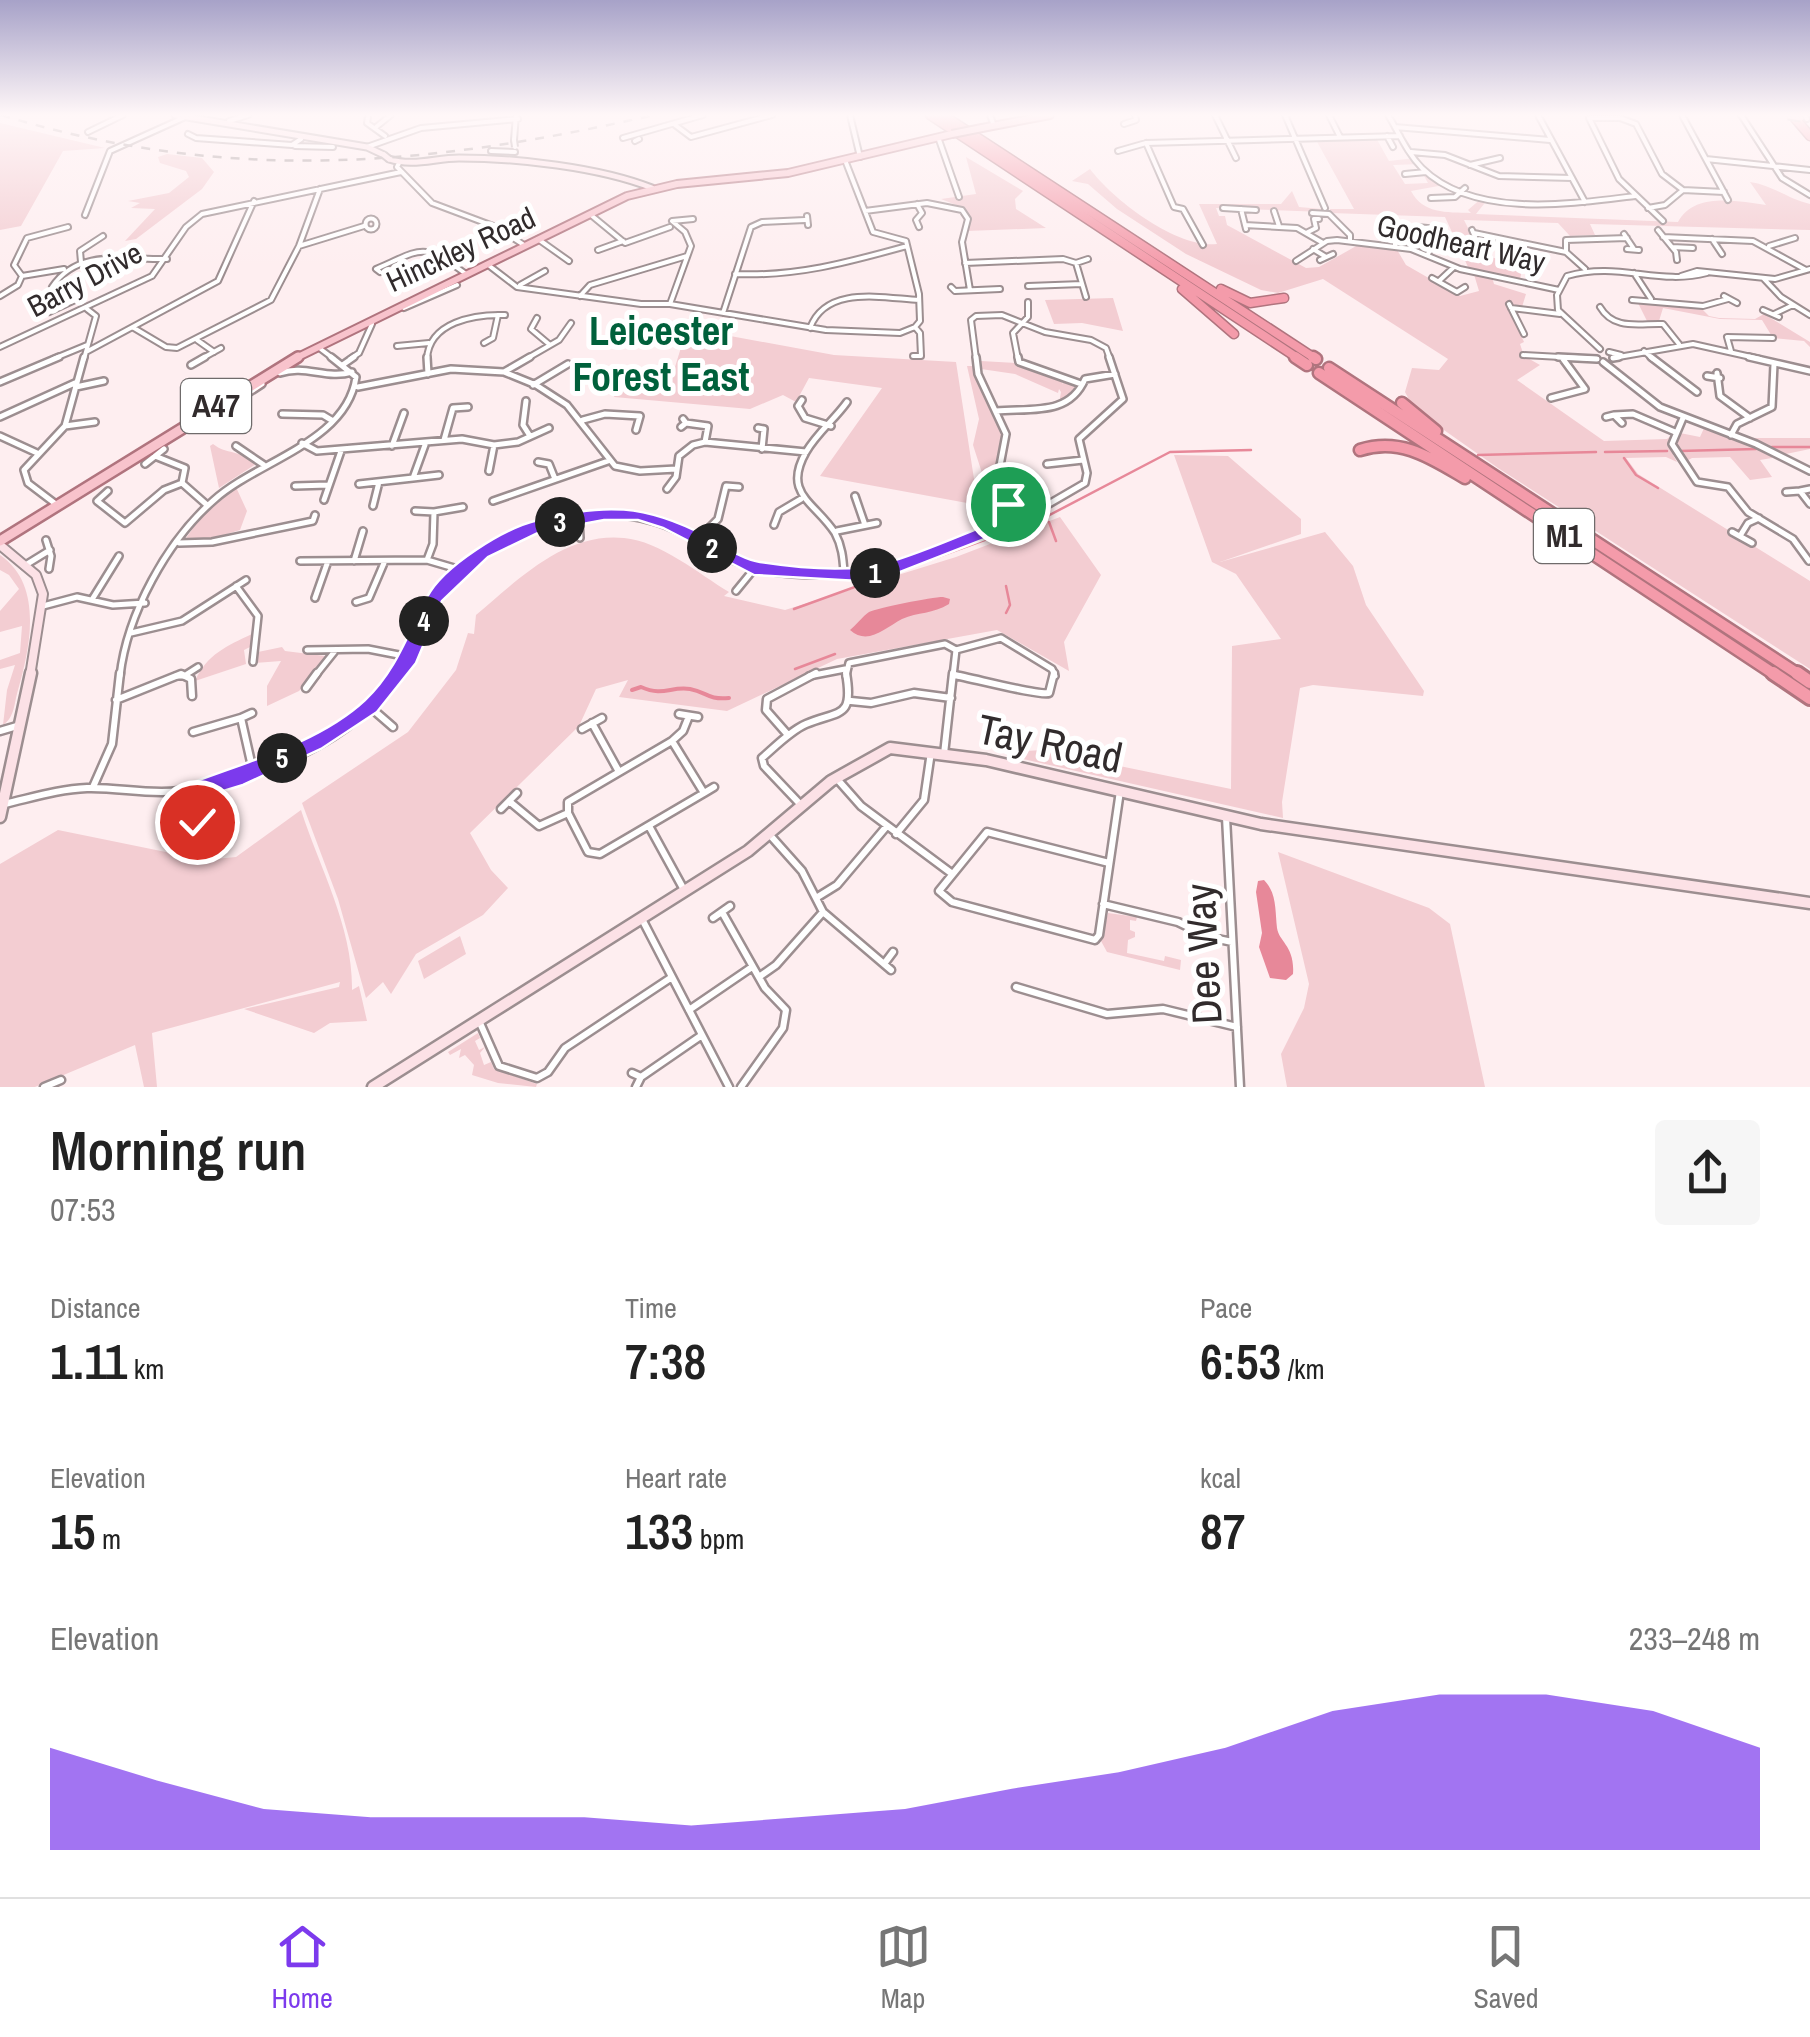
<!DOCTYPE html>
<meta charset="utf-8">
<style>
:root{--surface:#fff;--page:#f6f6f6;--text:#222;--muted:#767676;--line:#e0e0e0;--accent:#7c3aed}
body{margin:0;font-family:"Archivo Narrow",sans-serif;background:var(--page);color:var(--text);height:100vh;display:flex;flex-direction:column;font-size:38px;white-space:nowrap}
*{box-sizing:border-box;margin:0}
p{font-size:32px;color:var(--muted)}
.icon{flex:none;width:55px;height:55px;fill:none;stroke:currentColor;stroke-width:2;stroke-linecap:round;stroke-linejoin:round}
.map{position:relative;height:1087px;overflow:hidden}
.drawer{display:flex;flex-direction:column;background:var(--surface);flex:1}
.drawer>*{flex:none}
.pin{position:absolute;display:grid;place-items:center;width:85px;height:85px;color:#fff;margin:-42px;border:5px solid #fff;border-radius:50%;box-shadow:0 2px 10px #0007}
.km{position:absolute;width:50px;height:50px;margin:-25px;border-radius:50%;background:#222;color:#fff;font-size:28px;line-height:50px;text-align:center}
.round{display:grid;place-items:center;flex:none;width:105px;height:105px;border-radius:10px;background:var(--page)}
.head{display:flex;align-items:center;justify-content:space-between;height:170px;padding:0 50px}
h1{font-size:55px;font-weight:600;line-height:75px}
.figures{display:grid;grid-template-columns:repeat(3,1fr);gap:15px;height:170px;padding:10px 50px}
.figures div{display:grid;align-content:center}
.figures b{font-size:50px;font-weight:600}
.figures small{font-size:28px;font-weight:400}
.figures p{font-size:28px}
.chart{height:280px;padding:20px 50px}
.chart p{display:flex;justify-content:space-between}
.chart svg{width:100%;height:180px;margin-top:10px;fill:var(--accent);opacity:.7}
.dock{display:flex;justify-content:space-around;align-items:center;height:140px;border-top:2px solid var(--line);background:var(--surface);font-size:28px;color:var(--muted)}
.dock a{display:grid;justify-items:center;gap:5px}
.dock .selected{color:var(--accent)}
.map>svg:first-child{display:block}
</style>
<div class="map">
<svg width="1810" height="1087" viewBox="0 0 1810 1087">
<rect width="100%" height="100%" fill="#feeef0"/>
<path fill="#f3cdd2" d="M0 123 105 148 63 151 21 226 0 230Z
M1375 136 1389 161 1415 158 1420 164 1393 165 1405 184 1428 183 1423 174 1428 173 1460 188 1444 185 1411 191C1423 214 1446 212 1471 213L1468 210 1483 197 1488 199 1476 214 1678 222C1694 192 1737 201 1766 205L1750 182C1772 185 1788 199 1810 204V230L1590 224 1595 235 1570 236 1558 223 1464 220 1478 248 1476 253 1523 266 1520 279 1491 274 1494 284 1526 294 1522 307 1507 304 1524 342 1520 344 1524 356 1540 365 1517 380 1604 441 1667 439 1675 432 1700 437 1705 426 1756 443 1752 438H1810V449L1781 455 1774 452 1772 458 1760 460 1772 477 1750 480 1730 457 1692 458 1683 463 1677 454 1673 455 1677 462 1666 457 1626 458 1638 474 1810 581V669L1498 468 1414 409 1405 392 1412 368 1439 370 1448 359 1323 279 1278 293 1261 290 1186 254 1117 209 1088 184 1072 181 1090 169C1114 201 1178 249 1217 244L1199 204H1281L1292 191 1299 207 1322 209 1324 212 1216 208 1219 216H1225L1227 225 1306 268 1319 267 1358 245 1396 248 1406 265 1460 296 1479 291 1473 271H1478L1468 267 1445 217 1331 213 1330 209H1354L1315 138Z
M167 154 202 158 214 172 202 189 136 239 125 241 155 209 131 208 140 203 128 201 169 193 189 177 186 171 160 163 158 157Z
M966 157 1023 191 1015 199 1016 209 1046 228 967 231 970 218 961 207 941 199 976 194Z
M1113 298 1123 331 1082 323 1054 324 1045 300Z
M1663 302 1700 307 1709 316 1719 318 1755 319 1764 314 1810 342V347L1804 341 1773 338 1762 320 1720 319 1663 308 1659 321H1647L1638 303Z
M687 328 834 355 956 362 978 505 820 476 882 388 809 378 796 402 783 395 750 409 614 397 617 389 667 393Z
M981 361 1016 363 1063 381 1062 384 1065 381 1075 385 1076 394 1059 404 1061 392 1059 389 1058 393 1015 374 981 369Z
M967 366H976L977 378 1004 433 996 477 1006 511 990 498 973 445 979 419Z
M213 444C227 455 239 449 256 464L219 488 210 446Z
M1174 455 1228 456 1301 519V534L1220 562 1325 532 1353 566 1366 605 1424 691 1423 696 1313 685 1300 688 1282 802 1283 818 1023 759 1026 751 1042 750 1231 789 1232 646 1281 639 1236 574 1212 562Z
M235 485 247 511 240 530 214 538H186L207 509Z
M1060 517 1101 575 1064 642 1069 671 997 630 837 659 727 711 619 697 628 680 596 689 579 726 470 833 491 870 508 888 483 915 416 954 391 994 383 982 366 998 338 899 302 803 408 732 456 670 468 633 474 634 476 615C518 580 564 532 624 538 660 541 699 574 729 592L724 596 785 610 956 557Z
M0 555C44 585 30 648 18 690 14 703 15 717 3 725L7 690 15 665 0 669V660L20 653 22 626 0 632V611L19 589 9 575 0 570Z
M252 634 250 647 244 650 246 664 195 681C207 654 227 646 252 634Z
M282 647 285 651 325 656 327 663 299 691 267 706V686L281 661 255 663 258 652Z
M301 810C320 869 353 927 352 990L359 986 367 1021 330 1023 314 1033 244 1009 339 987 340 982 152 1033 157 1087H144L135 1045 35 1087H0V864L58 830 205 860 236 857Z
M1278 852 1429 908 1450 924 1485 1087H1287L1281 1054 1304 1008 1309 984Z
M1108 913 1137 917 1136 921 1130 920V930L1135 932V937L1128 940 1127 953 1164 961 1165 956 1181 960 1180 970 1107 952 1101 941Z
M460 936 466 954 424 979 418 961Z
M478 1033 480 1038 475 1041 479 1050 485 1047 480 1053 484 1065 491 1062 494 1069 537 1084 536 1087 498 1083 472 1075 474 1065 465 1055 459 1058 461 1049 450 1055 448 1052Z"/>
<path fill="#e78899" d="M943 597 950 599 949 604C933 614 918 612 902 619 885 628 868 646 850 630 856 625 863 616 869 612 877 608 932 597 943 597Z
M1264 880C1277 893 1275 911 1277 928 1279 942 1295 946 1293 974L1286 980 1270 978 1259 947 1262 933 1256 892 1258 881Z"/>
<g fill="none" stroke-linecap="round" stroke-linejoin="round">
<path stroke="#e78899" stroke-width="2.5" d="M1772 447H1810
M1680 451 1756 449
M1605 452 1667 451
M1478 455 1596 452
M1624 458 1636 475 1658 488
M1049 522 1056 541
M1006 586 1010 605 1006 613
M794 609 1040 520 1170 452 1251 450
M795 669 835 654"/>
<path stroke="#e78899" stroke-width="4" d="M632 690 641 687C664 697 670 686 690 689 707 692 707 700 729 698"/>
<defs>
<path id="street-far2" d="M850 115 860 157
M990 115 994 126
M1215 115 1236 158
M1285 115 1325 208
M1329 115 1340 137
M1388 115C1399 133 1407 153 1422 168 1474 219 1571 204 1635 196
M1538 115 1585 202
M1682 115 1728 200
M1741 115 1782 178 1810 195
M1804 115 1807 119
M368 117 367 123 385 136
M229 121 248 115
M1124 124 1136 120 1135 115
M675 125 691 137 772 115
M376 127 391 115
M1395 127 1550 140
M88 132 123 115
M188 134 196 138 292 145 301 139
M1387 136 1393 147
M938 137 959 197
M623 138 703 115
M514 140 516 115
M635 141 639 139
M1146 143 1174 207 1183 209 1203 245
M295 146 333 147
M367 147 421 128 518 119
M491 151 515 152
M1118 151 1146 143 1400 136
M1411 152 1445 155 1499 176 1572 178
M1706 159 1810 170
M845 160 873 232 906 241 919 294 920 321 915 327 920 333 921 356H913
M399 163 397 167 432 203 496 227 524 245
M1470 165 1500 158
M1405 174 1426 172
M1431 198 1455 197 1465 188
M917 204 922 213 916 220 919 227
M1223 208 1256 210
M1648 208 1665 205 1683 190 1724 192
M1241 209 1246 229
M865 211 927 203 962 210 968 219 962 242 970 290
M1274 211 1279 226
M1312 213 1329 214 1350 235V240
M85 215 110 151 183 118
M591 215 625 243 670 227
M807 216 808 225
M365.5 224a5.5 5.5 0 1 1 11 0a5.5 5.5 0 1 1-11 0Z
M1663 221 1619 179 1589 118H1620L1636 124 1662 174 1683 190
M1388 222 1396 247
M1245 225 1297 228 1323 243
M1417 227 1438 229
M1424 228 1433 244 1428 254
M1472 230 1482 253
M1658 230 1676 252 1677 260
M1306 233 1316 228 1314 219H1319
M1474 233 1566 252
M1624 234 1634 249
M1663 237 1753 241 1806 270
M538 239 569 261
M1712 239 1722 254
M299 246 364 226
M1769 246 1795 238
M1672 247 1693 248
M1313 249 1326 257
M1627 249 1639 250
M598 250 623 241
M1476 252 1487 253
M1320 260 1333 254
M1296 261 1327 241 1337 240 1411 249 1460 269 1559 290
M81 262 80 251 103 236
M965 263 1063 259 1076 263 1088 259
M1076 263 1086 297
M487 264 517 287 641 304H670L826 330 900 333 915 327
M1585 269 1566 252V240L1627 238
M380 272 376 269C424 248 422 242 466 274
M1634 273 1651 299
M735 274C796 277 849 262 907 246
M22 276 14 265 27 238 68 227
M1681 276 1697 271 1775 279 1810 269
M1432 278 1457 292 1465 287
M1764 279 1781 297 1810 315
M1439 281 1454 267
M520 285 545 271
M1028 286 1082 284
M52 287C78 248 125 260 167 259
M951 287 955 291 1000 289
M0 296 18 285 22 276 64 269
M580 296 590 285 687 256
M1724 296 1737 303
M1632 300 1703 306 1728 299
M670 304 691 246 685 232 672 221 693 219
M1509 304 1524 334
M1600 307C1614 331 1640 323 1663 324L1679 344
M404 308 457 285
M1511 308 1560 314
M1763 310 1779 317
M49 312 77 299
M723 313 751 227 762 222 805 220
M1774 314 1793 305
M537 318 531 329 550 345
M134 328 166 347 177 348 271 300 299 246 320 189
M810 328C826 285 882 298 919 300
M197 340 214 352
M484 343 493 338 498 315
M397 346 429 343
M0 347 152 276 186 227 202 214 401 172
M318 347 334 359
M1600 349 1558 310 1557 295 1567 276C1619 261 1658 286 1707 273
M1644 351 1653 359
M1731 351 1727 337 1773 338
M86 352 218 281 254 201
M1609 352 1621 355
M1523 355 1597 359
M1613 358 1693 344 1760 359
M53 359 87 345
M84 359 96 316 87 309
M201 359 221 348
M350 359 359 353 372 324
M427 359C429 322 474 314 505 315
M526 359 559 340 571 323
M976 359 971 320 976 316 1002 315 1045 332 1091 340 1106 348 1110 359
M1018 359 1013 333 1028 317V302"/>
<path id="street-far1" d="M427 357 428 374
M976 357 978 374 1006 434 998 476 1010 510
M1018 357 1019 362 1081 384
M1558 357 1597 359
M1651 357 1697 392
M1749 357 1810 371
M1613 358 1619 357
M1603 362 1660 407 1756 444 1810 471
M344 364 354 357
M191 365 205 357
M504 372 530 357
M280 373C305 364 327 380 352 372
M1717 373 1720 396 1750 418
M1707 376 1720 378
M0 382 59 357
M533 385 568 364
M76 387 104 381
M358 387 451 369 504 372 536 385 567 405 615 466 640 471 676 469
M1551 398 1585 389 1563 359
M802 400 798 406 805 418 831 426
M526 401 523 425 530 436
M996 411C1032 408 1069 416 1085 379L1115 374
M219 412 262 384
M282 414 323 415 333 421
M1614 415 1633 414 1675 432
M0 417 77 382
M1606 417 1614 415 1622 423
M1683 418 1672 444 1697 482 1728 487 1748 512 1793 539 1809 561
M583 420 605 414 640 416 636 430
M686 423 708 426 705 442
M65 426 95 422
M681 427 686 423 683 419
M758 428 764 429 762 449
M1731 435 1737 424 1772 407 1774 364
M0 436 37 453
M444 440 453 408 468 407
M302 443 317 451 462 439 494 445 518 442 549 428
M236 446 264 465
M392 446 404 413
M155 456 185 468 182 483 207 505
M538 462 549 464 555 479
M145 464 164 449
M1047 464 1083 460
M489 471 494 445
M413 478 439 475
M359 484 413 478 425 445
M295 486 328 485
M667 489 676 477 679 456 693 445 705 442 806 452
M1810 489 1800 491 1810 504
M108 491 97 501 125 523 164 490 182 483
M1786 492 1800 491
M855 496 865 525
M324 500 341 451
M493 501 608 461
M57 505 28 483 24 470 65 426 84 357
M373 506 379 482
M1010 510 1042 508 1085 483 1087 473 1079 439 1123 399 1109 357
M415 511 434 512
M579 518 580 538
M774 525 779 512 801 499
M837 531 877 523
M1732 532 1752 543
M1740 536 1748 523 1759 518
M46 540 51 556 49 569
M697 540 718 519 726 486 739 487
M179 543 212 542 313 521 315 515
M427 560 433 544 434 512 463 507
M300 561 427 560 461 570
M354 561 363 531
M24 566 50 550
M844 572C843 558 842 546 835 533 815 502 782 494 806 452 817 433 835 419 847 402
M236 586 258 616 253 662
M736 591 754 569
M93 598 119 556
M315 598 328 561
M356 602 369 598 384 563
M43 606 77 597 113 605 145 603
M131 633 182 621 246 580
M307 650 368 649 409 657
M956 650 1001 638 1052 669 1055 676
M187 674 198 667
M954 675 960 676
M120 676C127 614 167 541 214 500 257 461 347 442 356 377L331 357
M176 676H185
M315 676 335 651
M396 676C413 648 422 614 442 588 489 529 584 499 656 522 695 534 726 564 767 571 860 585 911 561 995 529L1007 520 1010 510
M809 676 845 669
M846 676 849 663 945 644 956 650
M953 676 956 650"/>
<path id="street" d="M954 675C972 678 1040 696 1049 693L1054 673
M306 688 317 673
M116 700 181 674 191 679 192 696
M851 701 871 703 914 693 951 698
M370 707 393 727
M679 714 698 717
M241 718 252 713
M592 723 618 770
M582 729 602 718
M0 731 17 726
M193 732 241 718 253 771
M788 735 766 710 767 699 816 673
M672 741 704 793 600 854 588 852 568 813V802Z
M672 741 683 731 689 716
M944 754 953 673
M838 780 861 806 951 873
M93 787 112 744 120 673
M201 789 197 823 212 827
M704 793 714 787
M509 801 539 826 568 813
M4 804C31 798 59 789 87 788 118 787 148 795 179 791 256 782 356 741 398 673
M800 804 764 766 762 758C775 747 790 731 806 724 840 710 854 719 846 673
M501 809 517 793
M1226 817 1240 1087
M649 826 683 888
M769 834 802 871 823 912 891 970
M896 834 924 800 931 752
M1109 863 987 832 939 891 952 902 1095 940 1099 935 1120 791
M816 898 837 885 886 827
M1103 904 1178 922 1209 937 1232 942
M722 912 765 988 786 1010 783 1028 741 1087
M713 918 730 906
M643 921 729 1087
M884 964 893 952
M759 977 776 965 823 912
M1016 987 1107 1014 1163 1009 1237 1027
M689 1010 752 967
M480 1023 499 1066 537 1078 548 1072 565 1048 672 977
M632 1073 641 1077 636 1087
M641 1077 702 1035
M44 1087 61 1080"/>
<path id="secondary-far2" d="M175 115 367 147 384 155
M389 159C413 167 435 158 459 158 516 158 599 167 652 188"/>
<path id="secondary-far1" d="M0 545 36 575 43 594 30 676"/>
<path id="secondary" d="M0 817 31 673
M373 1087 748 851 831 781 890 748 986 760 1261 824 1810 903"/>
<path id="primary-far1" d="M982 128 1050 115
M294 359 627 196 677 184 788 173 952 134"/>
<path id="primary" d="M0 541 298 357"/>
<path id="highway-far2" d="M930 115 1299 359
M943 115 1316 359
M1792 115 1810 136
M1182 289 1234 334
M1221 289 1250 303 1284 298"/>
<path id="highway-far1" d="M1295 357 1307 365
M1313 357 1316 359
M1329 368 1801 676
M1319 373 1777 676
M1402 403 1436 431
M1360 450C1401 437 1431 458 1465 478"/>
<path id="highway" d="M1773 673 1810 698
M1797 673 1810 682"/>
</defs>
<use href="#street-far2" stroke="#9c8e90" stroke-width="8"/>
<use href="#street-far1" stroke="#9c8e90" stroke-width="10"/>
<use href="#street" stroke="#9c8e90" stroke-width="11"/>
<use href="#secondary-far2" stroke="#9c8e90" stroke-width="9"/>
<use href="#secondary-far1" stroke="#9c8e90" stroke-width="12"/>
<use href="#secondary" stroke="#9c8e90" stroke-width="15"/>
<use href="#primary-far1" stroke="#b0747e" stroke-width="10"/>
<use href="#primary" stroke="#b0747e" stroke-width="14"/>
<use href="#highway-far2" stroke="#b0747e" stroke-width="11"/>
<use href="#highway-far1" stroke="#b0747e" stroke-width="15"/>
<use href="#highway" stroke="#b0747e" stroke-width="18"/>
<use href="#street-far2" stroke="#fff" stroke-width="4"/>
<use href="#street-far1" stroke="#fff" stroke-width="5"/>
<use href="#street" stroke="#fff" stroke-width="6"/>
<use href="#secondary-far2" stroke="#fce1e6" stroke-width="5"/>
<use href="#secondary-far1" stroke="#fce1e6" stroke-width="8"/>
<use href="#secondary" stroke="#fce1e6" stroke-width="10"/>
<use href="#primary-far1" stroke="#f8c3cc" stroke-width="6"/>
<use href="#primary" stroke="#f8c3cc" stroke-width="9"/>
<use href="#highway-far2" stroke="#f49baa" stroke-width="8"/>
<use href="#highway-far1" stroke="#f49baa" stroke-width="10"/>
<use href="#highway" stroke="#f49baa" stroke-width="12"/>
<path stroke="#978c8d" stroke-width="2.5" stroke-dasharray="9 9" stroke-linecap="butt" d="M1 115C229 184 425 167 654 115"/>
<defs>
<path id="street-bridge" d="M514 140 515 147"/>
<path id="secondary-bridge" d="M1788 116 1801 118
M384 155 389 159"/>
<path id="primary-bridge" d="M952 134 982 128"/>
</defs>
<use href="#street-bridge" stroke="#9c8e90" stroke-width="8" stroke-linecap="butt"/>
<use href="#secondary-bridge" stroke="#9c8e90" stroke-width="9" stroke-linecap="butt"/>
<use href="#primary-bridge" stroke="#b0747e" stroke-width="10" stroke-linecap="butt"/>
<use href="#street-bridge" stroke="#fff" stroke-width="4"/>
<use href="#secondary-bridge" stroke="#fce1e6" stroke-width="5"/>
<use href="#primary-bridge" stroke="#f8c3cc" stroke-width="6"/>
</g>
<linearGradient id="sky" x2="0" y2="1"><stop stop-color="#a7a2c8"/><stop offset="0.43" stop-color="#fff7f8"/><stop offset="1" stop-color="#fff7f8" stop-opacity="0"/></linearGradient>
<rect width="1810" height="267" fill="url(#sky)"/>
<path fill="#7c3aed" stroke="#fff" stroke-width="2.5" d="M1008 499 1016 504 1012 524 1000 533 895 574 859 581 754 575 663 528 638 520H604L540 532 488 557 442 601 416 663 377 712 321 749 243 785 210 795 204 829 197 832 187 822 194 782C249 761 320 742 365 700 396 671 408 633 427 597 443 566 504 528 538 520 604 503 645 504 706 536 722 544 742 560 760 562 799 568 852 573 889 562 923 552 956 537 989 524L999 517 1003 500Z"/>
<g text-anchor="middle" stroke-width="10" stroke-linejoin="round" paint-order="stroke">
<g font-size="30" fill="#312b2c" stroke="#fff">
<text transform="translate(1461 244) rotate(13)" y="10">Goodheart Way</text>
<text transform="translate(461 250) rotate(-25)" y="10">Hinckley Road</text>
<text transform="translate(85 280) rotate(-28)" y="10">Barry Drive</text>
</g>
<g fill="#fff" stroke="#6f6b6b" stroke-width="2.5">
<rect x="181" y="379" width="70" height="54" rx="8"/>
<rect x="1534" y="509" width="60" height="54" rx="8"/>
</g>
<g font-size="32" font-weight="bold" fill="#312b2c">
<text x="216" y="417">A47</text>
<text x="1564" y="547">M1</text>
</g>
<g font-size="40" font-weight="bold" fill="#00603b" stroke="#fff">
<text x="661" y="345">Leicester<tspan x="661" dy="46">Forest East</tspan></text>
</g>
<g font-size="42" fill="#312b2c" stroke="#fff">
<text transform="translate(1050 743) rotate(12)" y="15">Tay Road</text>
<text transform="translate(1203 954) rotate(-93)" y="15">Dee Way</text>
</g>
</g>
</svg>
<div class="pin" style="left:1008px;top:504px;background:#1e9e55"><svg class="icon" aria-label="arrive" viewBox="0 0 24 24"><path d="M6 21V4h12l-3 4 3 4H6"/></svg></div>
<div class="pin" style="left:197px;top:822px;background:#d93025"><svg class="icon" aria-label="check" viewBox="0 0 24 24"><path d="M5 12l5 5 9-10"/></svg></div>
<b class="km" style="left:875px;top:573px">1</b>
<b class="km" style="left:712px;top:548px">2</b>
<b class="km" style="left:560px;top:522px">3</b>
<b class="km" style="left:424px;top:621px">4</b>
<b class="km" style="left:282px;top:758px">5</b>
</div>
<section class="drawer">
<div class="head"><div><h1>Morning run</h1><p>07:53</p></div><a class="round"><svg class="icon" aria-label="share" viewBox="0 0 24 24"><path d="M12 15V3M7 8l5-5 5 5M5 13v7h14v-7"/></svg></a></div>
<div class="figures">
<div><p>Distance</p><b>1.11<small> km</small></b></div>
<div><p>Time</p><b>7:38</b></div>
<div><p>Pace</p><b>6:53<small> /km</small></b></div>
</div>
<div class="figures">
<div><p>Elevation</p><b>15<small> m</small></b></div>
<div><p>Heart rate</p><b>133<small> bpm</small></b></div>
<div><p>kcal</p><b>87</b></div>
</div>
<div class="chart"><p><span>Elevation</span>233–248 m</p>
<svg viewBox="0 0 160 44" preserveAspectRatio="none"><path d="M0 44V19L10 27L20 34L30 36L40 36L50 36L60 38L70 36L80 34L90 29L100 25L110 19L120 10L130 6L140 6L150 10L160 19V44z"/></svg>
</div>
</section>
<nav class="dock">
<a class="selected"><svg class="icon" aria-label="home" viewBox="0 0 24 24"><path d="M3 11l9-7 9 7M6 9v11h12V9"/></svg>Home</a>
<a><svg class="icon" aria-label="map" viewBox="0 0 24 24"><path d="M3 6l6-2 6 2 6-2v14l-6 2-6-2-6 2zM9 4v14M15 6v14"/></svg>Map</a>
<a><svg class="icon" aria-label="saved" viewBox="0 0 24 24"><path d="M7 4h10v16l-5-4-5 4z"/></svg>Saved</a>
</nav>
